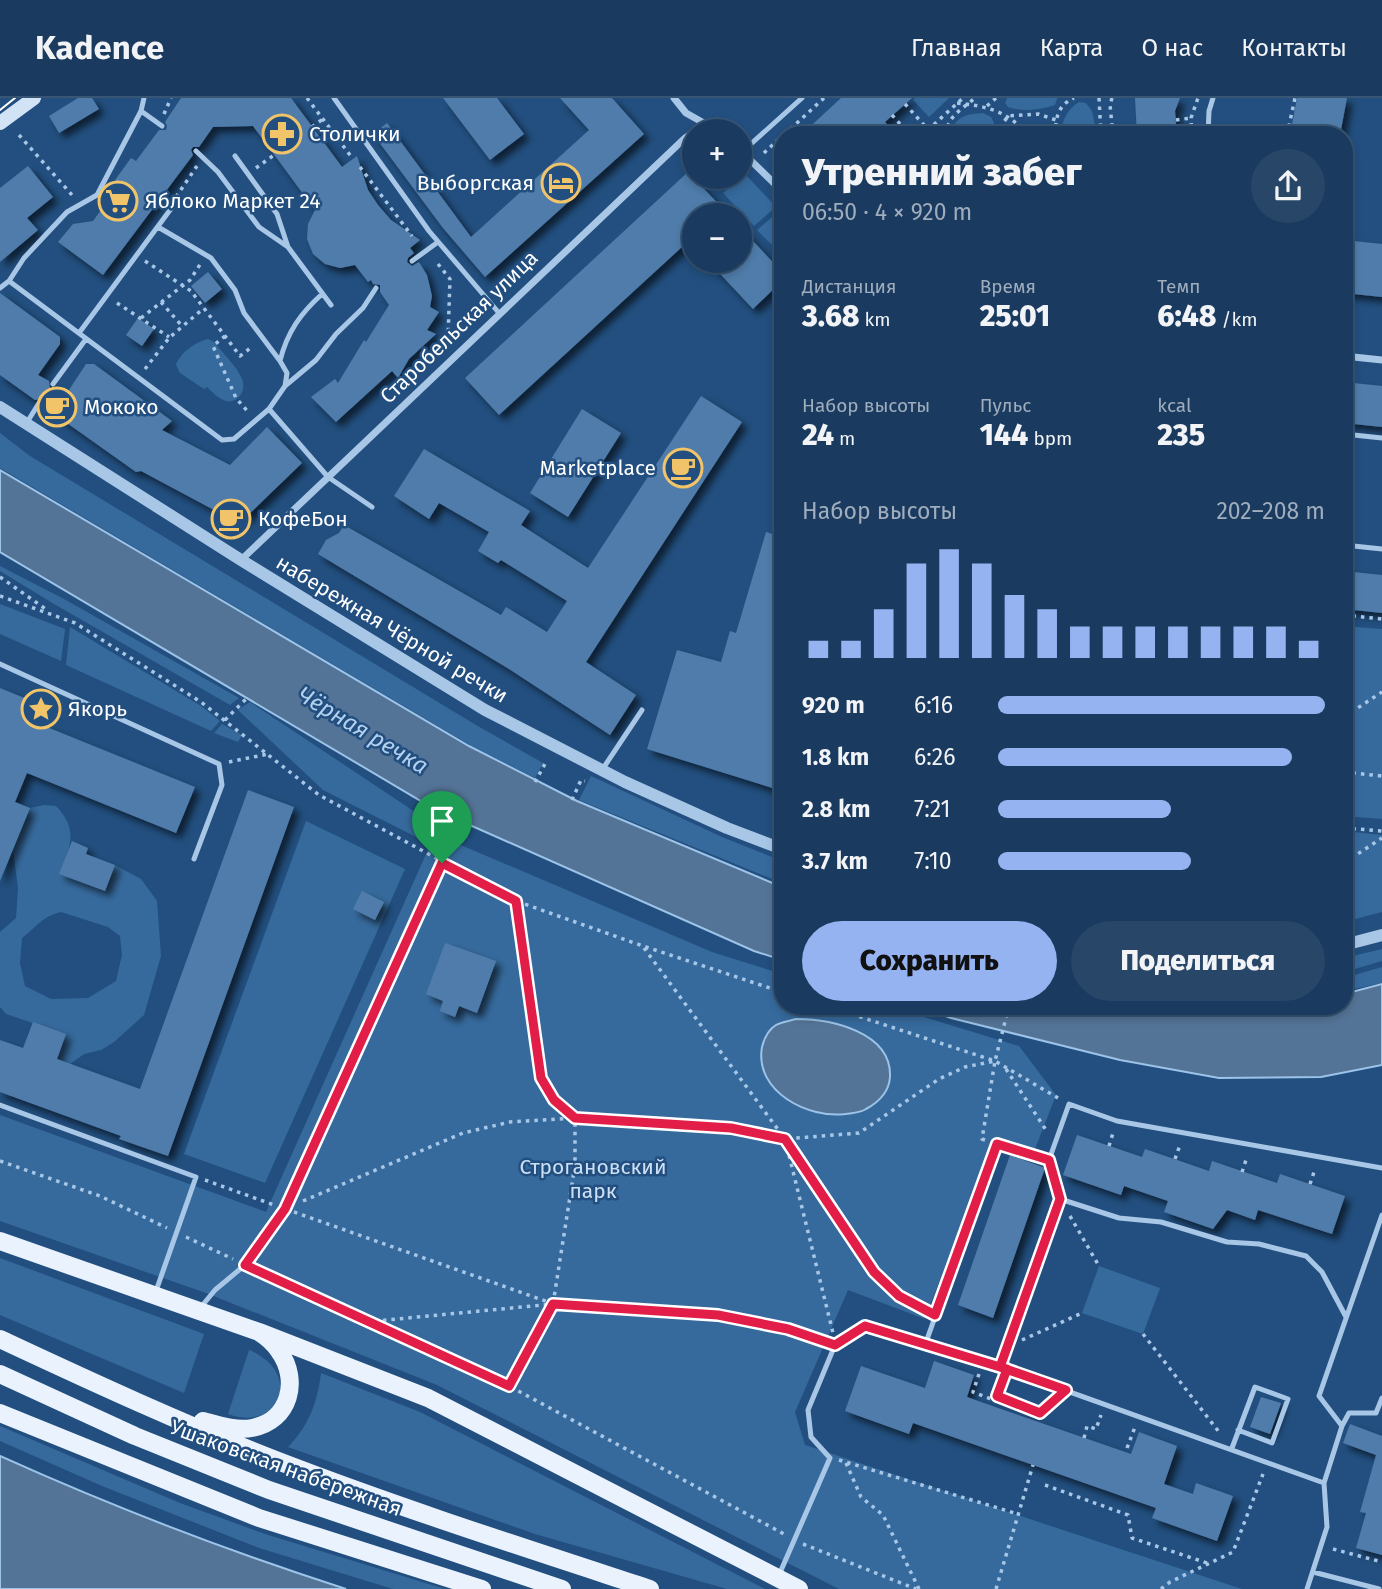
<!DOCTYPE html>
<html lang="ru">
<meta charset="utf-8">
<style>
:root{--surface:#1a3b5f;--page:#274668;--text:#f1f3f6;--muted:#9fadbd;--line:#385574;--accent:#95b2f1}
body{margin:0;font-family:"Fira Sans",sans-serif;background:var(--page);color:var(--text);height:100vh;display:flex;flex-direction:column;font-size:26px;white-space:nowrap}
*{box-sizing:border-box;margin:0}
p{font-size:23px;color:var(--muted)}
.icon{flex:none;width:38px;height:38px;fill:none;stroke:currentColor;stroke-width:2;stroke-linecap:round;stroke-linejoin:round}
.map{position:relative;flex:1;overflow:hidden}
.panel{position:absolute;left:774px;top:28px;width:579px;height:889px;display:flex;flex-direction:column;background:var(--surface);border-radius:28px;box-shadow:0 4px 10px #0003,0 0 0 2px var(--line)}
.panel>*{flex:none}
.tools{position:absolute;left:682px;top:21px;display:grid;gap:14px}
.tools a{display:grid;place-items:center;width:70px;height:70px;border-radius:50%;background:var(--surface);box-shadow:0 4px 10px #0003,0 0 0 2px var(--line);font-size:35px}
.pin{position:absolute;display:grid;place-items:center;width:60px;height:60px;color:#fff;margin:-72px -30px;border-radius:50% 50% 50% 0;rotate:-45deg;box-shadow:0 0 7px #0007}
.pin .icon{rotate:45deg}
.round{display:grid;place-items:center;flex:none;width:74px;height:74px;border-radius:37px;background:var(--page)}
.summary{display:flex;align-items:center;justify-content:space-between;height:119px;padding:0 28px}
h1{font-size:38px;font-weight:800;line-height:52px}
.stats{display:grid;grid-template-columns:repeat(3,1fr);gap:10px;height:119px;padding:7px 28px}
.stats div{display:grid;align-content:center}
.stats b{font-size:30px;font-weight:800}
.stats small{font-size:19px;font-weight:400}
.stats p{font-size:19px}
.chart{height:196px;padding:14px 28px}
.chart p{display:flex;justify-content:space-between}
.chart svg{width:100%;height:126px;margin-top:7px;stroke:var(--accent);stroke-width:6}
.button{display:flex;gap:14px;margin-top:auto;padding:14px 28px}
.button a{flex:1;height:80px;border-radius:42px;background:var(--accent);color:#111;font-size:28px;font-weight:800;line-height:80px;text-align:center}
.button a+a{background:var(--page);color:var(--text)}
ul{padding:0 28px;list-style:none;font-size:23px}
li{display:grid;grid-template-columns:112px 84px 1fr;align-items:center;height:52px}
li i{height:18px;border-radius:9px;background:var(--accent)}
header{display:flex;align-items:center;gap:42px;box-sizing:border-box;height:98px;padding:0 35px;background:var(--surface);border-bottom:2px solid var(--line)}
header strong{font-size:33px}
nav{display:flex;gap:38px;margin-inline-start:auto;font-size:24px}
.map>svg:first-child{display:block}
</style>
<header>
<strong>Kadence</strong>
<nav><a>Главная</a><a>Карта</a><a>О нас</a><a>Контакты</a></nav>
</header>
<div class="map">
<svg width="1382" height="1491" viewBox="0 0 1382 1491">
<defs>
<filter id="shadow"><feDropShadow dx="5.5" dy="5.5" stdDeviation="3.5" flood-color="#0009"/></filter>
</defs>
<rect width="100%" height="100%" fill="#224f7f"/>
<path fill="#366a9d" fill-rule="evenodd" d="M915 0H949L929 19 913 2Z
M1007 0H1057V1L1055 7C1041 12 1022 14 1008 9L1005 5Z
M1079 4 1086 5 1092 13 1097 37H1060C1063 22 1066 12 1079 4Z
M983 15 991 19 994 25 991 37 953 36 952 31C958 17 969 16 983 15Z
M745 76 776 109 754 128 723 95Z
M780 112 782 115V157L757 132Z
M208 241 214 244C222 255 237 268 242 281 247 292 238 306 226 303 219 301 212 294 207 289L204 291 180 275 176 267C180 255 195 244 208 241Z
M0 335 30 358 476 627 543 665 535 680 470 647 0 370Z
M0 468 64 501 239 600 230 607 54 506 0 473Z
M0 506 65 531 61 563 0 536Z
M1344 528 1382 531V721L1344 718Z
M70 529 201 608 220 623 211 633 66 567Z
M250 604 433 726 424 743 323 692 238 612Z
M222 626 242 637 238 644 214 635Z
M591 678 722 739 782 763V785L579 702Z
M44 707 56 708C79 732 70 749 60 776L104 793 115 767 141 781 157 803 161 858 144 917 114 944 101 952 84 956 70 966 57 961 65 936 6 916 0 909V834L16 820 18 790 13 752 30 710ZM61 814 108 829 120 838 122 857 116 883 88 900 51 901 25 888 20 865 22 840C38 828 41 819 61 814Z
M306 723 405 771 265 1085 184 1056Z
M1344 733 1382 737V814L1344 824Z
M435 736 712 854 782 876V908H888L1019 948 1056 997 1035 1051 994 1040 925 1221 848 1192 795 1314 805 1347 1242 1491H839L437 1287 206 1195 0 1123V1017L266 1114Z
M1382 851V863L1344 874V860Z
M1382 869V885L1344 893V880Z
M0 1160 204 1236 184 1295 0 1217Z
M1099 1168 1160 1190 1143 1236 1082 1215Z
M249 1252C304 1275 280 1335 228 1316Z
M321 1275 420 1314 765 1491H727L535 1436 288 1349C309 1327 317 1306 321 1275Z
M0 1328 180 1405 265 1436 445 1491H393L259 1450 102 1388 0 1343Z"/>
<path fill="#547497" stroke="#9cc3e8" stroke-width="2" d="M0 372 469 648 577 703 782 789V862L754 853 436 712 0 454Z
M1382 886V967L1321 979 1219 980 1120 962 951 920 917 908H1344V896Z
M796 921C831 921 892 934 890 979 889 994 879 1004 866 1011 860 1015 853 1015 846 1016 809 1021 754 994 762 949 764 941 768 932 776 927 781 924 790 923 796 921Z
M0 1358C113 1409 228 1453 346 1491H0Z"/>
<path fill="#4f7caa" filter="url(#shadow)" d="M78 0H92L99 11 59 35 49 18Z
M181 0H291L342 69 357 58 368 92 378 107 391 122 420 142 410 150 414 155 408 160 407 164 412 168 419 164 427 177 432 198 430 209 439 214 427 232 436 236 409 261 398 280 392 273 336 324 311 299 335 281 338 285 364 242 366 244 389 207 380 194V187L373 186 371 182 368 184 355 167 340 170 325 166 313 156 307 141 308 126 315 112 253 28 213 29 199 49H193L191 52 193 57 103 177 58 144 73 126 93 123 120 86 115 82 131 60 136 63 159 32H166L167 28 165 24Z
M443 0H497L524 36 490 62Z
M560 0H612L644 36 485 179 443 130 373 36 387 25 471 139 589 32Z
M841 0H912L885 24 897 37H801Z
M1135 0H1180L1175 13 1177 37H1137Z
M1297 0H1347L1340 37H1290Z
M28 68 53 99 27 120 38 132 0 164V90Z
M688 74 729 117H695V137L499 317 465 280Z
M740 129 782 174V183L753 211 708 163H740Z
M1344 142 1382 146V199L1344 195Z
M208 174 222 191 205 205 191 188Z
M0 195 60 239V246L38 277 49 283 50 291 58 289 67 295 86 266H94L172 323 162 332 230 367 267 329 302 365 244 421 232 425 215 415 214 412 141 373 136 374 43 308 42 301 35 302 0 277Z
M138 220 154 231 142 248 126 237Z
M1344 284 1382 288V329L1344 325Z
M701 298 742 324 586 564 636 597 610 637 509 571 318 456 326 442 339 435 344 427 501 517 506 509 547 534 567 503 501 462 498 465 478 453 489 434 439 405 429 421 394 398 424 351 530 413 521 427 588 470Z
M582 311 621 335 568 419 530 395Z
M766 434 782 439V693L647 651 677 552 721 564 730 533 736 535Z
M1344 473 1382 477V515L1344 511Z
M0 590 39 606 32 623 195 689 176 735 27 675 15 704 30 710 0 783Z
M248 692 294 709 168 1058 119 1041 121 1038 0 994V942L23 950 33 924 66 936 57 961 140 991Z
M72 743 88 750 86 756 115 767 105 793 59 776Z
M362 793 384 804 375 822 353 811Z
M445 845 496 863 477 915 459 908 455 919 440 913 443 903 426 896Z
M1077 1037 1142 1059 1145 1051 1209 1073 1212 1063 1277 1085 1280 1076 1345 1098 1332 1136 1258 1112 1255 1122 1227 1112 1213 1131 1164 1114 1168 1103 1124 1088 1121 1097 1063 1077Z
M1010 1057 1045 1070 993 1220 958 1207Z
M934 1263 974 1277 967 1299 998 1310 1131 1356 1139 1334 1177 1348 1164 1386 1193 1396 1196 1385 1233 1398 1217 1443 1152 1420 1156 1410 913 1325 909 1336 845 1313 861 1268 925 1290Z
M1261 1299 1281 1305 1270 1336 1250 1329Z
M1350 1326 1382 1338V1457L1356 1450 1366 1415 1360 1414 1376 1357 1343 1345Z"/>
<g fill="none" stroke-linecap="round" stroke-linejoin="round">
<path stroke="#a8c7e7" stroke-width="3.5" stroke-dasharray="3.5 5" stroke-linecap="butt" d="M307 0 353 61
M1099 0 1101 37
M1112 0 1110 7 1113 37
M957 5C986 8 1009 13 1027 37
M905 6 933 37
M987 8 996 0
M164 16 171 0
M892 17 910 37
M1176 22 1191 20
M312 29 323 21
M19 37 72 97
M784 37 824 0
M911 37 929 31 963 0
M948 37C943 21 965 9 975 0
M995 37 1008 18 1038 16 1056 22
M1056 37C1055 20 1058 7 1074 0
M1117 37 1137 35
M1192 37 1191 20 1198 0
M1287 37 1295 0
M764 55 782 38
M360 69 412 138
M256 70 274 57
M176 99 197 68
M145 163 191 193 240 258 253 248
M438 166 450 181 448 240
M161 204 182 228
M117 205 169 239
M141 220 190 182 201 165
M225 238 213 248 236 300 249 315
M145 271 169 240 204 210
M0 479 47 512
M0 498 75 525 201 604 319 697 516 803 643 848 782 894
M1344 517 1382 521
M1344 619 1382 594
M225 622 246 601
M229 664 268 656
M1344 674 1382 678
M535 684 546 664
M572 702 581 682 585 683
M1344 730 1382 733
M1344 765 1382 740
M774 767 782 770
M403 848 442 765
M644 850 785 1041 874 1174 899 1198 925 1212
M827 908 995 963 1058 1000
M1006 971 1046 1032
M785 1041 833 1235
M985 1042 982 1041 995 963
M1109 1048 1113 1035
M1175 1061 1180 1047
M0 1063 100 1098 167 1130
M1242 1074 1247 1059
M205 1082 274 1107
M1310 1086 1315 1071
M303 1103 463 1035 510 1024 575 1020 731 1030 785 1041 859 1035 939 981 965 969 995 963 1009 908
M294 1114 551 1205
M1070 1118 1099 1168
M186 1139 233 1161
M256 1172 509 1288 784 1436
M366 1224 553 1206 718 1217 788 1231 823 1243
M1143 1236 1219 1334
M1022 1242 1082 1215
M979 1276 973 1294 996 1303 1003 1283
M509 1288 553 1206 575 1067V1020L554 1002 541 980 516 803
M997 1298 1040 1315 1056 1300
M1084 1340 1087 1328 1096 1331 1101 1317
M1127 1350 1135 1329
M839 1362 1018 1416
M846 1365 861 1399 883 1417 919 1491
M1045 1387 1128 1417 1132 1440 1210 1466
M803 1446 916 1491
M1333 1451 1382 1464
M996 1491 1033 1367
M1161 1491 1170 1484 1233 1454 1263 1376"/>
<path stroke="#a8c7e7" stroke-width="5" d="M334 0 429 133 499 215
M141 13 162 28
M1208 37 1209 13 1213 0
M196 53 218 74 259 129 288 149 331 207
M742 54 802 0
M235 58 277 116 288 149
M158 129 211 160 235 192 244 215 280 263 287 275 285 288 269 311
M412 163 438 144
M9 183 24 160 67 114 97 97 141 13 144 0
M0 190 9 183 222 342 234 341 269 311 328 379 372 409
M79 235 173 108
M280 263C287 234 301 215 322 196
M53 286 86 241
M285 288 316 262 336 236 363 210 376 190
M26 326 39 305
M1344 336 1382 340
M1344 447 1382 451
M0 566 219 666 222 687 194 761
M602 672 642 612
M0 1007 196 1079 156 1193
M1060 1101 1119 1120 1161 1124 1227 1144 1259 1146 1306 1158 1322 1174 1346 1219
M201 1209 215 1192 245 1167 285 1111 398 859
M925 1247 997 1046 1049 1062
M1000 1269 1324 1385
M1342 1328 1349 1315H1376L1382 1300
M1232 1350 1255 1289 1288 1301 1272 1345 1238 1332
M1313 1474 1379 1491
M779 1477 830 1360 811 1339 808 1312 835 1247 865 1228 1000 1269 1060 1101 1049 1062 1069 1006 1117 1023 1382 1070
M1307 1491 1327 1429 1324 1385 1342 1328 1319 1298 1382 1117"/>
<path stroke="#a8c7e7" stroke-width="7" d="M674 0 686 15 718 33
M740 52 782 93
M1344 258 1382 262
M241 462 685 40 705 26"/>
<path stroke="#a8c7e7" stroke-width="12" d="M0 309 241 462 485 612 625 684 727 730 782 751
M1344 847 1382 837"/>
<path stroke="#d2e3f6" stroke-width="14" d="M0 25 34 0"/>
<path stroke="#e9f2fd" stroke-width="18" d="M0 1143 259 1234C267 1239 274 1245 279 1253 300 1282 290 1323 252 1330 236 1333 218 1327 203 1323
M259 1234 428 1300 799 1491
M0 1241C92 1284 183 1326 278 1363 400 1410 525 1450 650 1491
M0 1276 135 1338 269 1392 562 1491
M0 1315 259 1420 482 1491"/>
<path stroke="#fff" stroke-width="2" d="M0 12 15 0"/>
</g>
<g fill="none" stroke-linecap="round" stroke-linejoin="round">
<defs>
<path id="route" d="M442 765 285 1111 245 1167 509 1288 553 1206 718 1217 788 1231 835 1247 865 1228 1000 1269 1066 1292 1040 1315 997 1298 1007 1271 1000 1269 1060 1101 1049 1062 997 1046 935 1217 899 1198 874 1174 785 1041 731 1030 575 1020 554 1002 541 980 516 803 442 765"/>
</defs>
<use href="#route" stroke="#fff" stroke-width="14"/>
<use href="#route" stroke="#e11d48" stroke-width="9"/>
</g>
<defs>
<symbol id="pharmacy-ring" viewBox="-11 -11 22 22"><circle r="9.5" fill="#224f7f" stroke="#f2c46a" stroke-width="1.5"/><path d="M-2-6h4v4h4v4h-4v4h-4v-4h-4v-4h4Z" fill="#f2c46a"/></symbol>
<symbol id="hotel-ring" viewBox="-11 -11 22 22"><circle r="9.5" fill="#224f7f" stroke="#f2c46a" stroke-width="1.5"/><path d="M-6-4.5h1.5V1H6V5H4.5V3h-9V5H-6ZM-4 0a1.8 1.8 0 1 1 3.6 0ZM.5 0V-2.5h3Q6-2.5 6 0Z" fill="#f2c46a"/></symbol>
<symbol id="supermarket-ring" viewBox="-11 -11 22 22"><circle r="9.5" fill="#224f7f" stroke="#f2c46a" stroke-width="1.5"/><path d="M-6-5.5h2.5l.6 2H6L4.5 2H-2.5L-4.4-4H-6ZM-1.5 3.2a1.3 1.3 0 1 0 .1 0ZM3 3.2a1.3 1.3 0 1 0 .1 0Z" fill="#f2c46a"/></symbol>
<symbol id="cafe-ring" viewBox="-11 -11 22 22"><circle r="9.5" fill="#224f7f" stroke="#f2c46a" stroke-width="1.5"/><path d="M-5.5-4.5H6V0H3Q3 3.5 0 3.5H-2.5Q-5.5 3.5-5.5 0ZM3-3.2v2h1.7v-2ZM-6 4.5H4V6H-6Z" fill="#f2c46a"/></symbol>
<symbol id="sight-ring" viewBox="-11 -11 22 22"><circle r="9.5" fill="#224f7f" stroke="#f2c46a" stroke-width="1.5"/><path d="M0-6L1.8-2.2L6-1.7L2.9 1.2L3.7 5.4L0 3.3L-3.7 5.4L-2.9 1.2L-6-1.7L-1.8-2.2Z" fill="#f2c46a"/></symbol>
</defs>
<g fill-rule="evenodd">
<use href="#pharmacy-ring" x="260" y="14" width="44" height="44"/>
<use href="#hotel-ring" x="539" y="63" width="44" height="44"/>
<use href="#supermarket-ring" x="96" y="81" width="44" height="44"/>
<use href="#cafe-ring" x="35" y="287" width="44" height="44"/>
<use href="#cafe-ring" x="661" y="348" width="44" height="44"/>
<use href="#cafe-ring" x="209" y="399" width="44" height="44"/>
<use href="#sight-ring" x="19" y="589" width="44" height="44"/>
</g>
<g text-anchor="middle" stroke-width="5" stroke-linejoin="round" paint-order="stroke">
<g font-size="21" fill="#fff" stroke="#224f7f" text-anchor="start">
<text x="309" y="43">Столички</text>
<text x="534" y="92" text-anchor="end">Выборгская</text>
<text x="145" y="110">Яблоко Маркет 24</text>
<text x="84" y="316">Мококо</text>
<text x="656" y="377" text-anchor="end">Marketplace</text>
<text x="258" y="428">КофеБон</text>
<text x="68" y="618">Якорь</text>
</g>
<g font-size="21" fill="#fff" stroke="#224f7f">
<text transform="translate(459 229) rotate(-44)" y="7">Старобельская улица</text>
<text transform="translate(392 531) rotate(31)" y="7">набережная Чёрной речки</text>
<text transform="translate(286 1370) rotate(20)" y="7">Ушаковская набережная</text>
</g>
<g font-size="21" fill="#cbe0f5" stroke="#224f7f">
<text x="593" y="1076">Строгановский<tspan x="593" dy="24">парк</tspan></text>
</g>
<g font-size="23" font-style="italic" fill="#b3d1ef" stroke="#224f7f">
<text transform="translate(363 632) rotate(31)" y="8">Чёрная речка</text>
</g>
</g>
</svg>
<div class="tools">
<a>+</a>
<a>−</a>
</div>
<div class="pin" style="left:442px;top:765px;background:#1e9e55"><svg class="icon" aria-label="arrive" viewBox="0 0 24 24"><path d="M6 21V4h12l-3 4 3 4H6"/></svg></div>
<section class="panel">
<div class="summary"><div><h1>Утренний забег</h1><p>06:50 · 4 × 920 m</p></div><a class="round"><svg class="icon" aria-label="share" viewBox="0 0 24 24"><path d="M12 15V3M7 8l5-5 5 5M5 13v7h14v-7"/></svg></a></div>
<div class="stats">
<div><p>Дистанция</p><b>3.68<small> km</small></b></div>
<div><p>Время</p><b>25:01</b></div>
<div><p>Темп</p><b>6:48<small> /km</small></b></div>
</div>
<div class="stats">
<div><p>Набор высоты</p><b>24<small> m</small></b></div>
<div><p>Пульс</p><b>144<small> bpm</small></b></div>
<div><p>kcal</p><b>235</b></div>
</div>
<div class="chart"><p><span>Набор высоты</span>202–208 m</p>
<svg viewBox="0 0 160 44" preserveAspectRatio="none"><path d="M5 44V38M15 44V38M25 44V27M35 44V11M45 44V6M55 44V11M65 44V22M75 44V27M85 44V33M95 44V33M105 44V33M115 44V33M125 44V33M135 44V33M145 44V33M155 44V38"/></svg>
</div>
<ul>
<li><b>920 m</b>6:16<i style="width:100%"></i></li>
<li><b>1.8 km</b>6:26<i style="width:90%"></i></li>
<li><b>2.8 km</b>7:21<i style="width:53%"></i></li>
<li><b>3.7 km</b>7:10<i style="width:59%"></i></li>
</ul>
<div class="button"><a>Сохранить</a><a>Поделиться</a></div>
</section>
</div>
